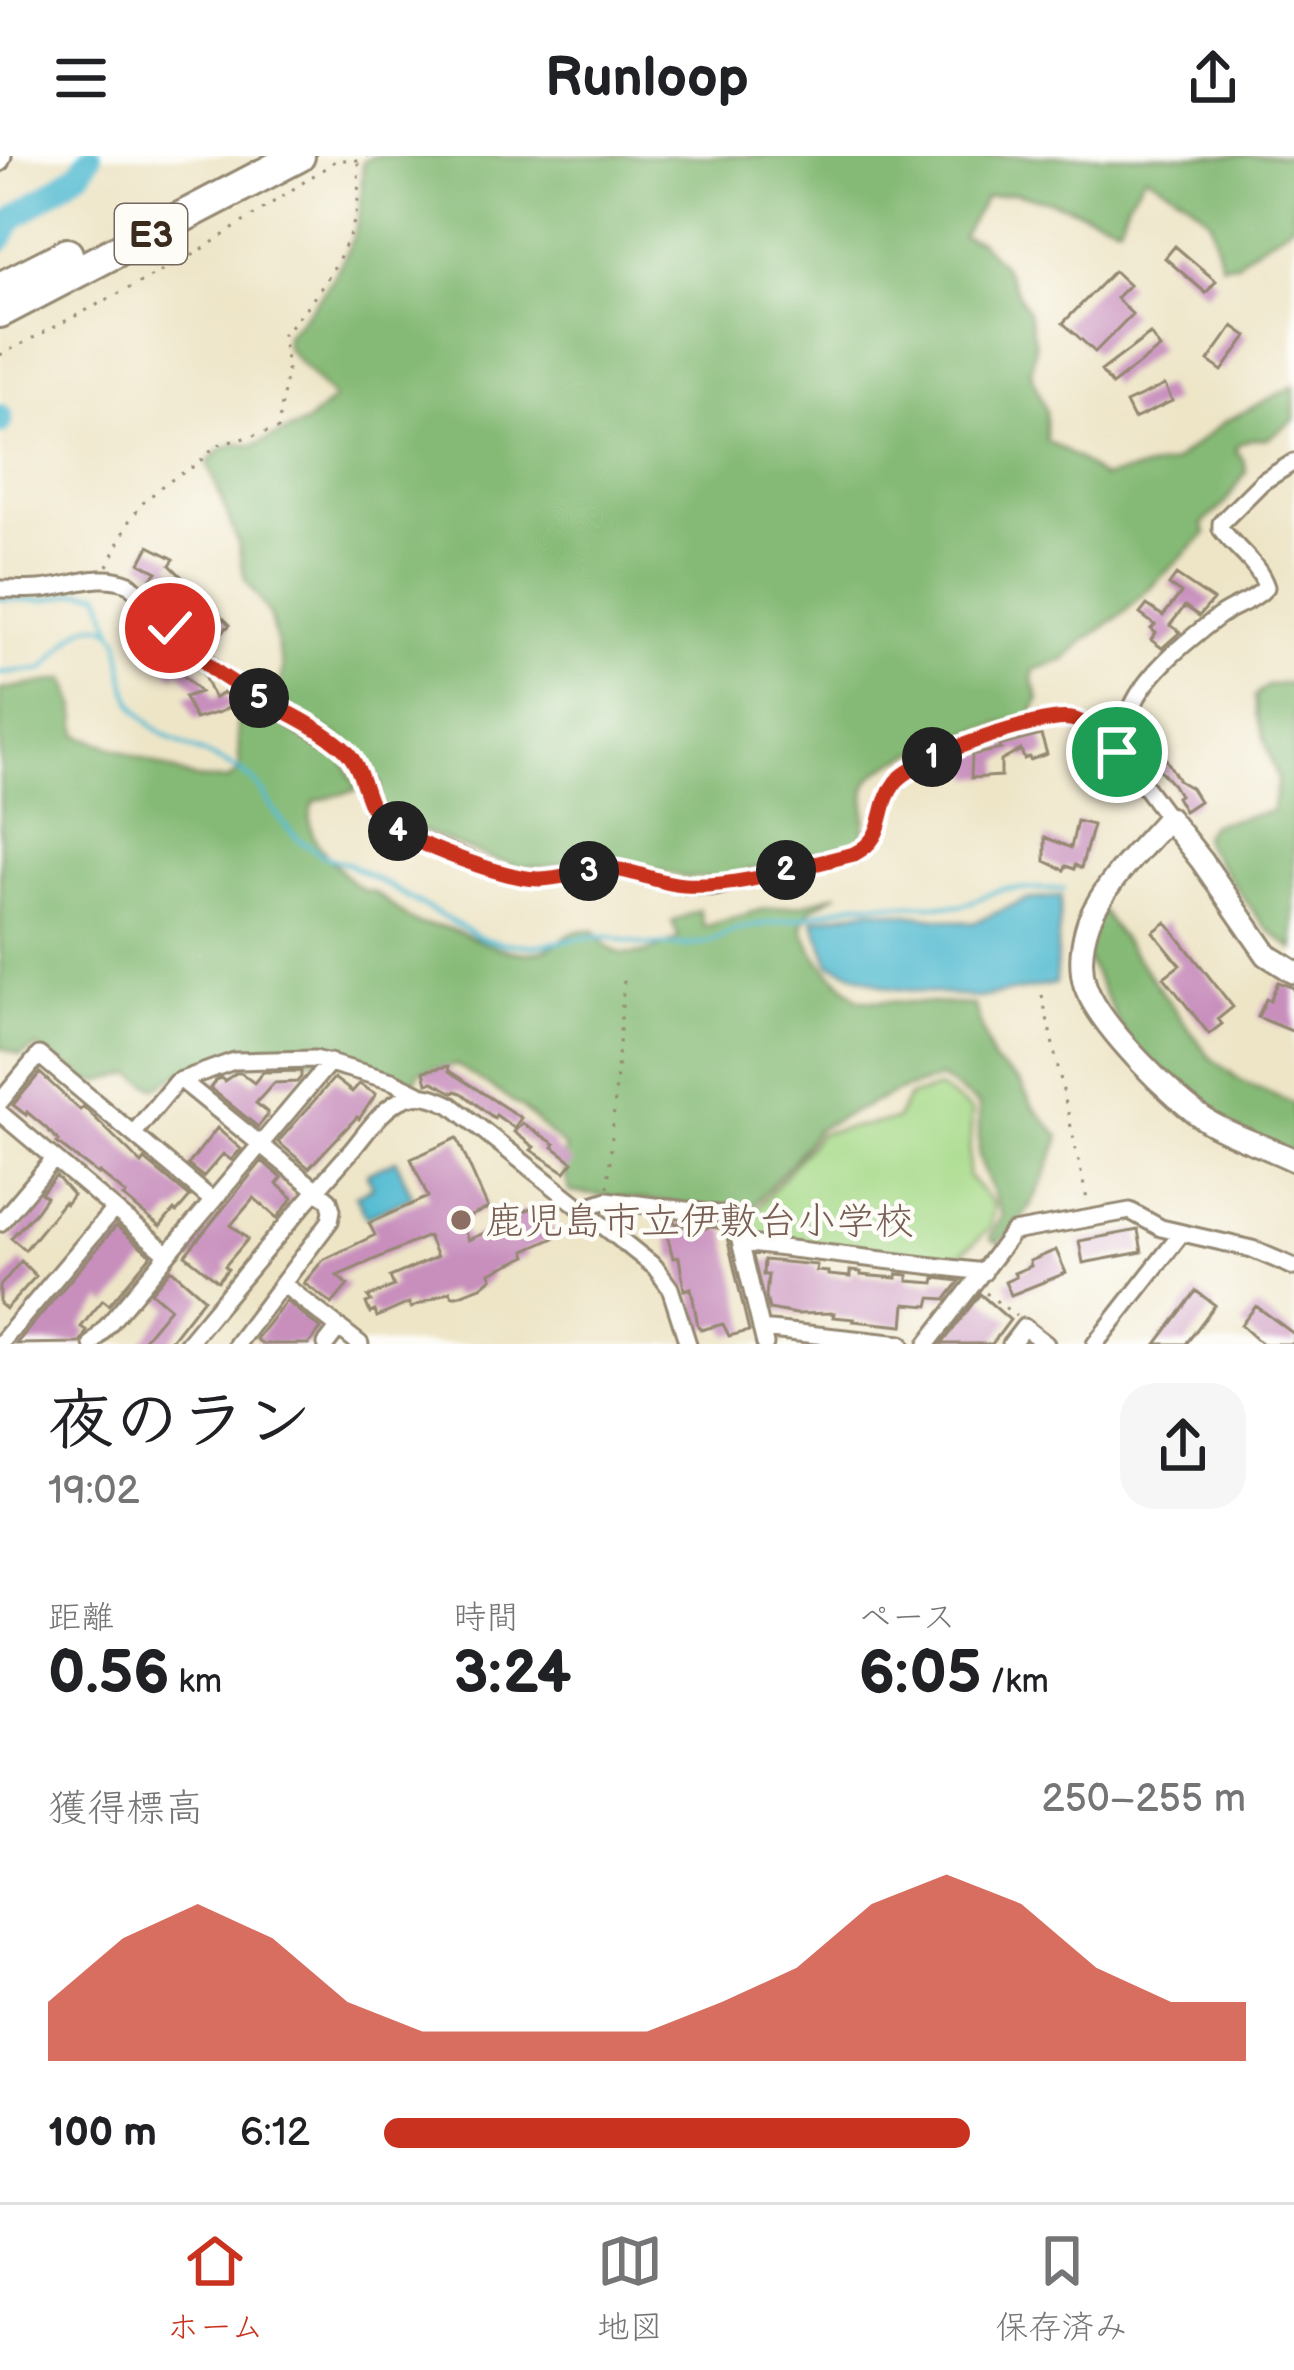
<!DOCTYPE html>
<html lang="ja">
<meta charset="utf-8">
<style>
:root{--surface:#fff;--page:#f6f6f6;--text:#202124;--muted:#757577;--line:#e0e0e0;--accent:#c8321e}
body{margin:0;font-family:"Balsamiq Sans","Klee One",sans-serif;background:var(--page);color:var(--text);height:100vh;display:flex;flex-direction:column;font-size:45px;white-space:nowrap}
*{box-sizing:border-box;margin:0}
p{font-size:39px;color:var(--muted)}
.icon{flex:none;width:66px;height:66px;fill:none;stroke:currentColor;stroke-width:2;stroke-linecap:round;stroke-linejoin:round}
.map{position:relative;height:1188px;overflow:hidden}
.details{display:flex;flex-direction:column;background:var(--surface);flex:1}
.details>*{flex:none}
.pin{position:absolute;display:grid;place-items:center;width:102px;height:102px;color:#fff;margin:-51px;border:6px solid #fff;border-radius:50%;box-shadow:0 3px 12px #0007}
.km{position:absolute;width:60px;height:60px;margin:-30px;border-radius:50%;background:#222;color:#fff;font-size:33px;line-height:60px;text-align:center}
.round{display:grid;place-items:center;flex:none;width:126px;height:126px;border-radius:36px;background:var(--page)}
.overview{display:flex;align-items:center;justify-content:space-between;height:204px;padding:0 48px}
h1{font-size:66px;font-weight:700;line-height:90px}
.stats{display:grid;grid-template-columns:repeat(3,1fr);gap:18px;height:204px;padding:12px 48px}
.stats div{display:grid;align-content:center}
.stats b{font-size:60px;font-weight:700}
.stats small{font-size:33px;font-weight:400}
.stats p{font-size:33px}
.chart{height:336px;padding:24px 48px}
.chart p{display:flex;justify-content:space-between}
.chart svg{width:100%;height:216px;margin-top:12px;fill:var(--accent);opacity:.7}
ul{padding:0 48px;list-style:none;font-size:39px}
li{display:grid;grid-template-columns:192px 144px 1fr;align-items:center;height:90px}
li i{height:30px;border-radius:15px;background:var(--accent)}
header{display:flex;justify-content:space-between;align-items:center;height:156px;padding:0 48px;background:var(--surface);font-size:54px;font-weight:700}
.dock{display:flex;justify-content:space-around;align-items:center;height:168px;border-top:3px solid var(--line);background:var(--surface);font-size:33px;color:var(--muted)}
.dock a{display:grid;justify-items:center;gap:6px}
.dock .active{color:var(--accent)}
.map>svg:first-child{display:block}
</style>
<header><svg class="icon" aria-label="menu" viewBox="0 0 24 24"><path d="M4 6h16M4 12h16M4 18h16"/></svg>Runloop<svg class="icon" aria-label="share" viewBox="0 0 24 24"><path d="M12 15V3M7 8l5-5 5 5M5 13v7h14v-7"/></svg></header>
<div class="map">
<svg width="1294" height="1188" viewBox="0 0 1294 1188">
<rect width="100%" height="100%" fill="#fdfcf7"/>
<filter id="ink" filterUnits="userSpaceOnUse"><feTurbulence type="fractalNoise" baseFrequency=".00833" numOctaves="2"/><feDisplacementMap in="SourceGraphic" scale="24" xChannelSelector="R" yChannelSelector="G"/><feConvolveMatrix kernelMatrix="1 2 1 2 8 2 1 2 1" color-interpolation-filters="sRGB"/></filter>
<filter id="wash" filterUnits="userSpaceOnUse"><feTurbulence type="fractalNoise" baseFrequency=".004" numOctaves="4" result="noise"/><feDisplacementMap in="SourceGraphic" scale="48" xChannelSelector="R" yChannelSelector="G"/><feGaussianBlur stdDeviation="2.7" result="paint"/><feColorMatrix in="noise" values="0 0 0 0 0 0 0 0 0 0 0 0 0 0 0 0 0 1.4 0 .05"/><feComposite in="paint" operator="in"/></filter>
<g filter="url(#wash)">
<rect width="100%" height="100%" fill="#eee5c7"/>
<path fill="#a7da8a" stroke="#718254" stroke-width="3" d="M939 932 972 955 968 1020 994 1049 990 1073 952 1105 750 1082 744 1069 820 977 896 964 908 941Z"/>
<path fill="#85ba76" stroke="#60724a" stroke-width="3" d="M373 0H1294V66C1276 83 1256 87 1237 107L1221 108 1210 64 1188 44 1146 19 1128 45 1119 69 1054 46 1014 37 986 41 962 80 979 85 1002 109 1028 157 1035 189 1031 217 1046 255V284L1080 304 1102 322 1172 307 1224 266 1294 230V264L1267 283H1250L1238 288 1236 294 1243 304 1246 316 1224 349 1203 367 1206 378 1122 458 1084 485 1065 504 1033 514V525L1039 544 1031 559C999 569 877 600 867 629 862 643 869 664 861 686L719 721 686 722 611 700 545 711H521L494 704 395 664 380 648 369 614 347 586 276 542 283 513 269 457 245 423 238 387 208 307 219 295 237 287 252 290 305 268 334 243 286 191V179C319 147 352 101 360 54 362 38 362 21 363 5Z
M66 523 75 547 78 579 196 623 228 624 240 615 236 539 244 541C275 558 324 579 344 607 350 615 353 625 357 634L315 645C300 675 322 695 342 716 348 722 356 731 364 734 366 736 370 735 373 736 389 744 401 761 419 768 428 770 438 770 447 772 473 781 498 796 527 797 559 797 565 769 595 775 616 812 648 798 679 782L672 766 699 754 704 771 760 754 802 749 838 737 811 753 802 769C810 802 836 821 859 844L974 849 993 906 1020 927 1033 951 1060 981C1045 1021 1032 1060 997 1087L990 1082 1002 1059 979 1001V949L941 922 898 935 817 973 797 1000 739 1066 699 1050 570 1036 562 1007 566 993 521 951 457 909 419 916 415 926 353 908 296 901 185 915 156 932 132 918 92 927 37 891 21 900 0 891V534Z
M1287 527H1294V794L1265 771 1205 689 1203 679 1212 668 1272 655 1278 624 1258 562 1255 540 1267 530Z
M1097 749 1210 901 1240 924 1294 948V1000L1225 975 1127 883 1086 801Z"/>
<path fill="#54bcd2" stroke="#487378" stroke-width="3" d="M1061 740 1055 828 978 842 890 832 830 808 813 764 870 753 973 767 1025 744Z
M396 1004 412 1040 366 1061 356 1039 372 1031 367 1017Z"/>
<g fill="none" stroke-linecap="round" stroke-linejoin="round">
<path stroke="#54bcd2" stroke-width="4.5" d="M0 443 44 444 80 436 100 437C106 448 107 460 112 472 118 485 117 474 120 489 124 507 122 526 131 543 155 590 207 592 246 619 261 629 269 649 280 663 295 684 324 704 349 708L481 782 500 787 535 790 588 781H610L644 789H693L711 785 740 772 800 762 858 747 961 750 1001 733H1064
M0 517 43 513C64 495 82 455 113 474"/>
<path stroke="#54bcd2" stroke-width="24" d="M0 85 13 63 81 15 90 0
M0 260V266"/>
</g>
<g id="blocks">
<path fill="#c88fbd" d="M1175 90 1216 125 1206 137 1165 102Z
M1114 115 1129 129 1116 142 1132 158 1095 196 1063 167Z
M1233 170 1247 180 1222 215 1208 205Z
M1150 178 1160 192 1112 229 1101 215Z
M1165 229 1172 245 1134 263 1126 247Z
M149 390 174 403 170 409 230 469 222 476 214 482 203 471 201 474 151 423 157 416 140 407Z
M1176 419 1213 444 1199 460 1185 450 1170 469 1180 476 1162 492 1151 484 1156 477 1151 473 1155 469 1140 458 1147 449 1163 460 1181 437 1169 429Z
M168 484 203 518 214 543 224 536 232 548 231 550 220 556 195 563 185 541 200 536 179 515 174 520 153 499Z
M1149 575 1179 625 1191 632 1199 645 1184 655 1176 641 1179 639 1173 629 1152 605 1144 608 1137 598 1138 596 1133 586Z
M1041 579 1047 598 1030 604 1029 601 1024 603 1021 594 1001 605V620L971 622 972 599 1001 593 999 590Z
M1077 665 1093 669 1081 712 1075 709 1074 713 1066 710 1064 714 1045 705V681L1071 692Z
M1166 766 1233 851 1218 863 1222 868 1209 878 1164 821 1180 809 1153 776Z
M1278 826 1294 832V876L1258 861 1266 843 1270 845Z
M448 910 449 915 521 962 514 972 496 959 494 962 462 937 456 935 454 937 433 926 427 927 424 915Z
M301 915V921L297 926 274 927 256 947 267 956V960L258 971 210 932 216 924 221 922 224 925 236 917H241L254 927 263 916Z
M40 917 80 954 83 951 94 961 142 1008 145 1004 190 1041 177 1056 174 1054 160 1071 126 1043 123 1041 126 1038 99 1016 98 1018 57 987 59 985 45 971 27 956 26 959 13 949Z
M334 922 352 936 359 928 376 938 359 963 357 961 309 1012 278 986Z
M522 967 555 988 553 991 573 1006 565 1016 531 994 534 991 514 976Z
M217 972 241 993 231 1004 223 998 203 1021 188 1009Z
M457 982 488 1052 460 1065 468 1084 500 1070 499 1066 541 1048 556 1081 525 1095 527 1100 490 1117 492 1122 481 1131 457 1140H452L450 1135 411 1152 409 1147 377 1161 375 1155 370 1157 366 1147 371 1145 368 1141 394 1130 390 1121 437 1101 428 1080 337 1120 348 1129 332 1148 304 1127 323 1104 375 1079 369 1067 428 1041 411 1003Z
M262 1005 282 1022 277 1028 293 1042 277 1062 254 1042 231 1069 248 1083 225 1110 228 1113 218 1125 185 1099Z
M56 1020 73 1039 66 1048 64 1046 25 1094 11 1082 36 1055 46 1041 41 1037Z
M674 1065 676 1068 683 1066 684 1070 690 1069 692 1076 710 1071 725 1073 749 1175 729 1180 723 1168 701 1174 698 1170 691 1132 684 1134 679 1101 673 1102 664 1067Z
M116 1070 151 1099 109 1149 103 1144 88 1162 81 1171 87 1175 80 1187 16 1188Z
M1138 1074 1142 1096 1083 1107 1079 1085Z
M1056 1094 1066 1117 1011 1139 1005 1126 1016 1121 1014 1117 1031 1110 1030 1105Z
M764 1104 817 1109 816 1115 828 1116V1119L850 1121V1115L861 1116V1119L897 1122V1118L908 1119V1125L934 1127 935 1122 960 1125 946 1143 931 1142 929 1150 905 1148 903 1170 853 1165 854 1163 833 1161 834 1157 796 1158 769 1153 766 1141 768 1119H763Z
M21 1105 36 1120 6 1153 0 1148V1130Z
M171 1113 204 1142 168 1188H140L170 1152 151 1136Z
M1196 1135 1215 1149 1186 1188H1156Z
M980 1138 1010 1164 992 1188H942Z
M286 1145 321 1173 309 1188H262L256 1183Z
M1256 1150 1294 1178V1188H1262L1241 1169Z"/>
</g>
</g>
<g filter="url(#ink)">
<use href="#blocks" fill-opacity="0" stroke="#948872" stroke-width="3"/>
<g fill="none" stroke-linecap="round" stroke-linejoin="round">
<defs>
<path id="street" d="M0 7 3 0
M0 433C13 433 27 434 40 433 71 431 99 415 129 428L221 519 341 590 357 611 365 626 372 654 381 665 400 677 461 701 503 717 524 721 542 723 578 716 616 713 677 729 716 731 854 698C890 679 875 646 900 622 921 600 955 592 983 583 1007 576 1048 558 1072 564 1105 571 1148 635 1168 662
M1117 596C1122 581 1126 565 1132 551 1148 515 1188 484 1218 461 1234 449 1253 446 1266 431 1259 408 1235 392 1221 373V367L1262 326 1294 306
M181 924 329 1044 332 1054 330 1065 237 1188
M0 946 39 899 213 1045
M0 957 168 1098
M134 977 176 926 234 905 315 903 392 925 419 938
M583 1052 607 1044 734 1060 765 1188
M0 1067 54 1003
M741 1087 984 1116
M283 1128 360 1188
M761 1173 901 1188
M0 1188 114 1053
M92 1188 330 906
M187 1188C241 1123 295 1057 352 994 367 976 383 950 406 942 422 936 436 942 451 949L655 1111 670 1132 688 1188
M326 1188 339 1171
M927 1188 1013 1076 1130 1055 1161 1072 1252 1093 1294 1111
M1011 1188 1024 1171 1046 1188
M1095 1188 1181 1078"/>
<path id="secondary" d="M1294 816 1267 799 1202 705 1168 662C1141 693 1105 726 1089 765 1082 785 1079 809 1085 829 1098 868 1174 945 1209 966 1236 982 1266 990 1294 1004"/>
<path id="highway" d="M0 132 67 98
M0 156 299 0"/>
</defs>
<use href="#street" stroke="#948872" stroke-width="21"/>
<use href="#secondary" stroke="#948872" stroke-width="27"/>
<use href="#highway" stroke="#948872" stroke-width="36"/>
<path stroke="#948872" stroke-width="3" stroke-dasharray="3 9" stroke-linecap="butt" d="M0 199 195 98 337 4H358L367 0
M108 410 129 365 143 347 163 329 194 310 218 289 278 273 287 215 283 178C313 146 343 106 355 62 360 44 358 23 358 4
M1042 839 1088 1048
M608 1031 624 824
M986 1137 1016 1160"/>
<use href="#street" stroke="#fff" stroke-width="15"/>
<use href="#secondary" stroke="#fff" stroke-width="21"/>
<use href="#highway" stroke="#fff" stroke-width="30"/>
</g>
</g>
<g fill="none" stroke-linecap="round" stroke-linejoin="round" filter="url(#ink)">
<defs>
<path id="route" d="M170 472C187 488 204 508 224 521 261 546 308 562 342 591 367 612 362 652 386 668 415 688 507 724 541 723 565 722 588 712 613 713 637 715 660 728 684 729 740 732 799 711 854 698 889 680 875 653 895 627 913 602 1040 558 1071 563 1088 566 1104 585 1117 596"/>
</defs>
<use href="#route" stroke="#fff" stroke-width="24"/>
<use href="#route" stroke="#c8321e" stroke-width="15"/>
</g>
<circle fill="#8d6e63" stroke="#fdfcf7" stroke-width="4.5" cx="461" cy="1064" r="12"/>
<g text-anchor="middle" stroke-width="9" stroke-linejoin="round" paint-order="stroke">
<rect fill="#fdfcf7" stroke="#75695f" stroke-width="3" x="115" y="48" width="72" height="60" rx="9"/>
<g font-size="36" font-weight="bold" fill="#3b2a1e">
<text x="151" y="91">E3</text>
</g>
<g font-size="39" fill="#785e54" stroke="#fdfcf7" text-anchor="start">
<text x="485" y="1078">鹿児島市立伊敷台小学校</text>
</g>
</g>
</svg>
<div class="pin" style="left:1117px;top:596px;background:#1e9e55"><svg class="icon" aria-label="arrive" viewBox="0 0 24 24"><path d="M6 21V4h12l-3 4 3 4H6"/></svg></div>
<div class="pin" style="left:170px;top:472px;background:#d93025"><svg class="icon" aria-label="check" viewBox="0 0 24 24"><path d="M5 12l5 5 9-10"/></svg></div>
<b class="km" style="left:932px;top:601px">1</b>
<b class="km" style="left:786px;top:714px">2</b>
<b class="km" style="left:589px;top:715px">3</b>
<b class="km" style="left:398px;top:675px">4</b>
<b class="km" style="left:259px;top:542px">5</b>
</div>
<section class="details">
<div class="overview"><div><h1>夜のラン</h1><p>19:02</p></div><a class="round"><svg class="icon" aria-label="share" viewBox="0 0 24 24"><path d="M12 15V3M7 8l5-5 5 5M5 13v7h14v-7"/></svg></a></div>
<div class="stats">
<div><p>距離</p><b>0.56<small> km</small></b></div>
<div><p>時間</p><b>3:24</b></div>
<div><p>ペース</p><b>6:05<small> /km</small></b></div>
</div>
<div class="chart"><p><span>獲得標高</span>250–255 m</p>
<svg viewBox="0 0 160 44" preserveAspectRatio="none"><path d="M0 44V32L10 19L20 12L30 19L40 32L50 38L60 38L70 38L80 38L90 32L100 25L110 12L120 6L130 12L140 25L150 32L160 32V44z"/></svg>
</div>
<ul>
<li><b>100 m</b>6:12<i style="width:68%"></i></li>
</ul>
</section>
<nav class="dock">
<a class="active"><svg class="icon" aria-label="home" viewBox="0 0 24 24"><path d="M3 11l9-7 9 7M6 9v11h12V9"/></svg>ホーム</a>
<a><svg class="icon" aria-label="map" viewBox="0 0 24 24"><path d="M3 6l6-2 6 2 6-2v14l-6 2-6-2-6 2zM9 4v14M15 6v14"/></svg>地図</a>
<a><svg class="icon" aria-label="saved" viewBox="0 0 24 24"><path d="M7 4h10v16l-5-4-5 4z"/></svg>保存済み</a>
</nav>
